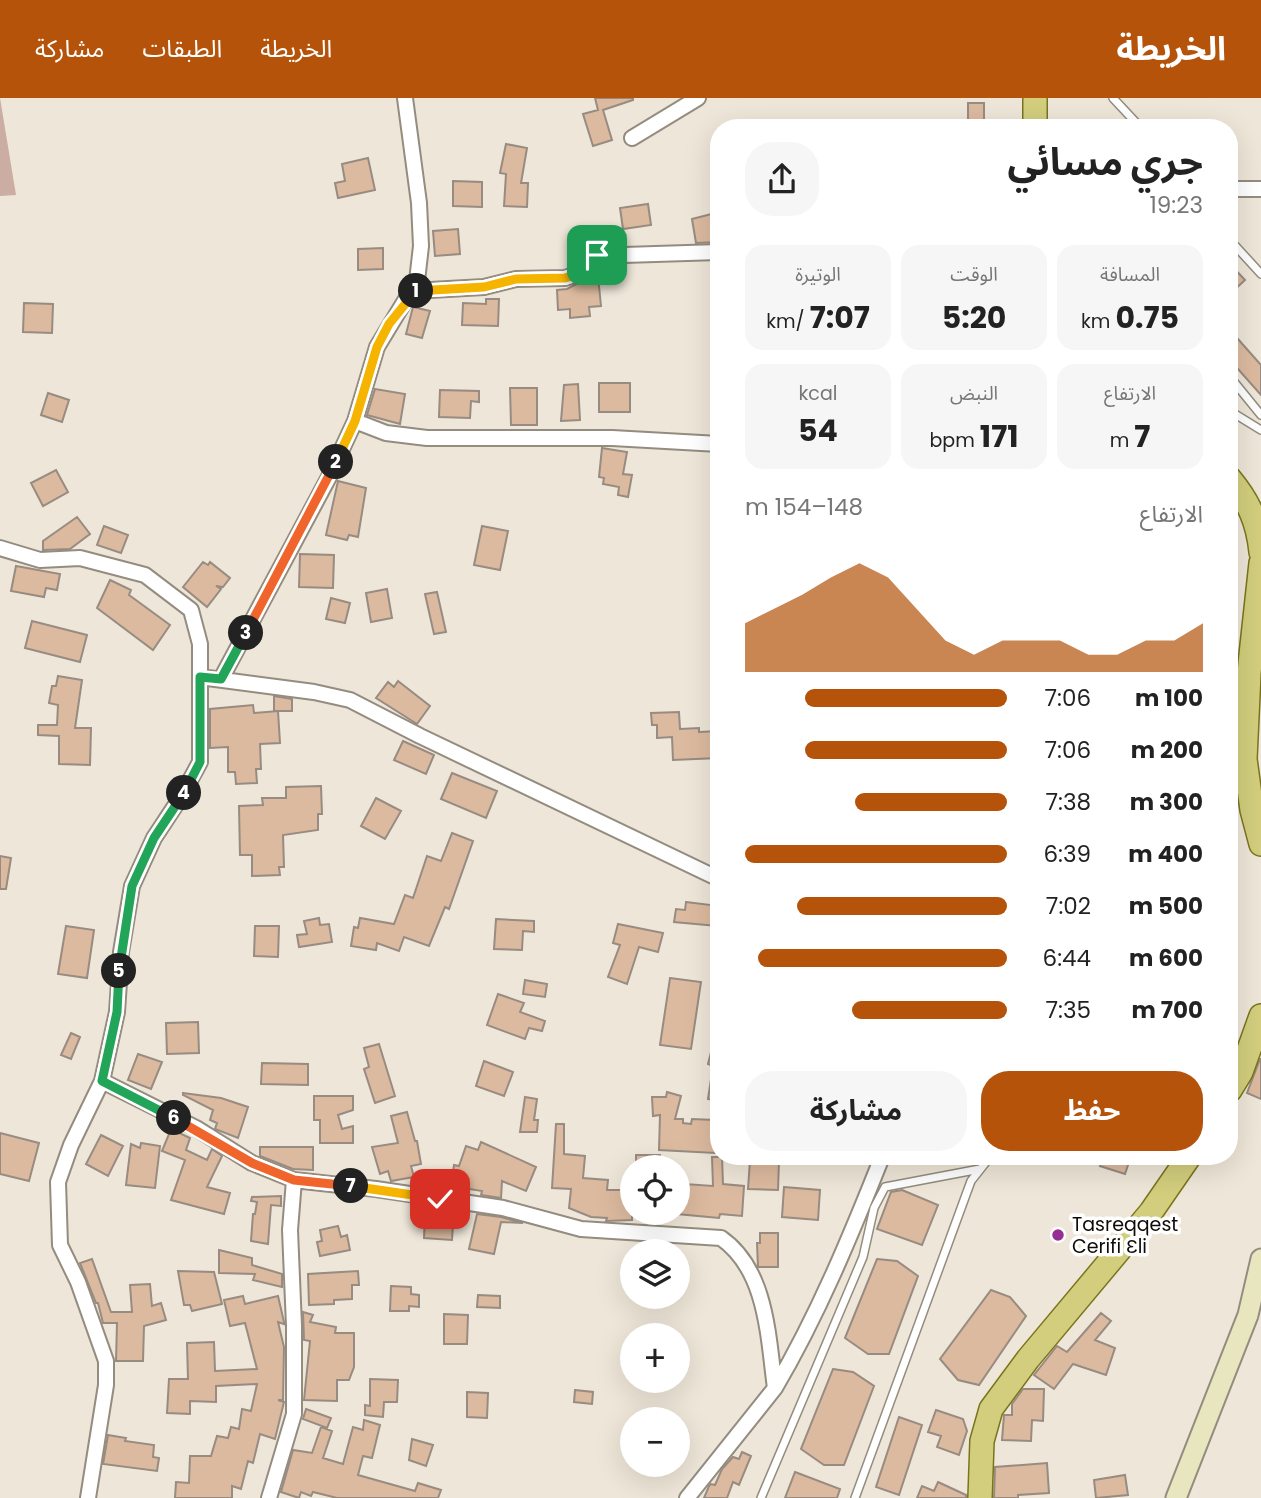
<!DOCTYPE html>
<html lang="ar">
<meta charset="utf-8">
<style>
:root{--surface:#fff;--page:#f6f6f6;--text:#222;--muted:#767676;--accent:#b45309}
body{margin:0;font-family:Poppins,"Noto Sans Arabic",sans-serif;background:var(--page);color:var(--text);direction:rtl;height:100vh;display:flex;flex-direction:column;font-size:26px;white-space:nowrap}
*{box-sizing:border-box;margin:0}
p{font-size:23px;color:var(--muted)}
.icon{flex:none;width:38px;height:38px;fill:none;stroke:currentColor;stroke-width:2;stroke-linecap:round;stroke-linejoin:round}
.map{position:relative;flex:1;overflow:hidden;direction:ltr}
.panel{position:absolute;left:710px;top:21px;width:528px;height:1046px;display:flex;flex-direction:column;background:var(--surface);border-radius:28px;box-shadow:0 7px 28px #0002;direction:rtl}
.panel>*{flex:none}
.tools{position:absolute;left:620px;top:1057px;display:grid;gap:14px}
.tools a{display:grid;place-items:center;width:70px;height:70px;border-radius:50%;background:var(--surface);box-shadow:0 7px 28px #0002;font-size:35px}
.pin{position:absolute;display:grid;place-items:center;width:60px;height:60px;color:#fff;margin:-30px;border-radius:14px;box-shadow:0 4px 10px #0006}
.km{position:absolute;width:35px;height:35px;margin:-18px;border-radius:50%;background:#222;color:#fff;font-size:19px;line-height:35px;text-align:center}
.round{display:grid;place-items:center;flex:none;width:74px;height:74px;border-radius:28px;background:var(--page)}
.summary{display:flex;align-items:center;justify-content:space-between;height:119px;padding:0 35px}
h1{font-size:38px;font-weight:700;line-height:52px}
.stats{display:grid;grid-template-columns:repeat(3,1fr);gap:10px;height:119px;padding:7px 35px}
.stats div{display:grid;align-content:center;border-radius:18px;background:var(--page);text-align:center}
.stats b{font-size:30px;font-weight:700}
.stats small{font-size:19px;font-weight:400}
.stats p{font-size:19px}
.chart{height:196px;padding:14px 35px}
.chart p{display:flex;justify-content:space-between}
.chart svg{width:100%;height:126px;margin-top:7px;fill:var(--accent);opacity:.7}
.action{display:flex;gap:14px;margin-top:auto;padding:14px 35px}
.action a{flex:1;height:80px;border-radius:28px;background:var(--accent);color:#fff;font-size:28px;font-weight:700;line-height:80px;text-align:center}
.action a+a{background:var(--page);color:var(--text)}
ul{padding:0 35px;list-style:none;font-size:23px}
li{display:grid;grid-template-columns:112px 84px 1fr;align-items:center;height:52px}
li i{height:18px;border-radius:9px;background:var(--accent)}
header{display:flex;align-items:center;gap:42px;box-sizing:border-box;height:98px;padding:0 35px;background:var(--accent);color:#fff}
header strong{font-size:33px}
nav{display:flex;gap:38px;margin-inline-start:auto;font-size:24px}
.map>svg:first-child{display:block}
</style>
<header>
<strong>الخريطة</strong>
<nav><a>الخريطة</a><a>الطبقات</a><a>مشاركة</a></nav>
</header>
<div class="map">
<svg width="1261" height="1400" viewBox="0 0 1261 1400">
<rect width="100%" height="100%" fill="#eee6d8"/>
<path fill="#cbada3" d="M0 0 16 97 0 98Z"/>
<path fill="#dcba9f" stroke="#988b81" stroke-width="2" d="M595 0H633V2L603 12 612 42 593 48 583 16 598 12Z
M968 5H984V30H968Z
M506 46 527 50 521 85H528L527 109 504 108 506 76 500 75Z
M368 60 375 92 338 100 335 85 345 83 342 66Z
M453 83 482 84V109L453 108Z
M648 106 651 127 623 131 620 110Z
M719 114V144L696 145 692 121Z
M458 131 460 156 435 158 433 133Z
M383 150V171L358 172V151Z
M1230 166 1245 182 1230 196Z
M598 178 601 208 589 209 590 218 570 220V211L558 212 557 192 567 191 590 179Z
M486 201H499L498 228 462 227 463 205 486 206Z
M24 205 53 206 52 235 23 234Z
M413 209 430 213 422 240 406 236Z
M1230 232 1261 267V297L1230 262Z
M599 285H630V314H599Z
M578 286 580 322 561 323 564 287Z
M510 290H537V327H511Z
M375 291 405 296 400 326 367 317Z
M440 292 479 293V304L471 303 470 320 439 319Z
M48 295 69 302 62 324 41 317Z
M602 350 627 354 623 376 632 377 628 399 618 397 619 389 603 386 604 380 599 379Z
M56 372 68 394 43 408 31 385Z
M338 383 366 390 358 439 349 437 347 442 326 437Z
M77 419 90 436 70 451 43 452V443Z
M104 428 128 437 121 455 97 447Z
M482 428 508 433 500 472 474 467Z
M300 456 334 457 333 490 299 489Z
M203 464 208 467 210 464 230 480 223 489 216 488 221 491 207 509 183 489Z
M16 468 60 476 57 492 46 490 44 499 11 493Z
M110 482 131 492 129 497 170 527 153 552 97 510Z
M387 491 392 520 371 524 366 495Z
M437 494 446 534 434 536 425 496Z
M331 500 350 505 345 525 326 521Z
M32 523 87 537 80 564 25 550Z
M58 578 82 582 75 630H91L90 667 59 666V638L38 637V627H57L58 607 49 605 52 588H56Z
M398 583 430 608 417 626 376 600 388 584 394 589Z
M274 598 292 601V613H274Z
M253 607 254 615 278 613 280 645 260 646 261 671H256L257 685 236 686 235 674H228V649L210 650V611Z
M679 614 680 631 699 630V634L719 633V660L673 662 672 639 657 640V627H652L651 615Z
M403 643 434 657 426 676 394 662Z
M452 675 497 693 486 720 441 701Z
M321 688 322 716H318V732L283 737 284 769H279L280 777 252 778V757H240L239 708 263 707 262 700H286V689Z
M376 700 401 713 385 741 361 728Z
M452 735 473 743 449 811 445 809 429 848 404 839 399 853 377 845 376 852 351 848 354 829 358 830 360 820 394 826 405 797 413 800 427 758 441 763Z
M0 758 11 760 6 791H0Z
M686 804 719 808 717 828 674 824 676 811 685 812Z
M319 820 320 827 329 826 332 844 299 849 297 837 307 836 304 823Z
M496 821 534 823V834L523 833 522 852 494 851Z
M618 826 663 835 658 854 639 849 627 886 608 879 620 847 613 845Z
M66 828 94 832 87 880 58 876Z
M255 828H279L278 859 254 858Z
M670 880 701 884 691 951 660 947Z
M525 882 547 886 545 899 523 896Z
M498 896 524 905 520 914 545 923 542 933 529 930 525 941 487 927Z
M198 924 199 955 167 956 166 925Z
M71 935 80 939 71 961 61 957Z
M716 935 719 936V1003L708 1001 713 968 708 966Z
M379 946 395 998 375 1005 364 971 369 969 364 950Z
M138 956 162 964 151 991 128 982Z
M1260 961H1261V1001L1247 995Z
M484 963 513 974 504 998 476 988Z
M262 965 308 966V987L261 986Z
M667 994 681 998 675 1021H683V1025L691 1026 692 1021 715 1022V1055L659 1052 660 1017 653 1018 652 999H666Z
M183 995 221 1000 248 1009 238 1040 215 1031 217 1025 210 1022 213 1012 183 997Z
M314 998H353V1012L338 1017 342 1031 353 1028V1045H320V1022H314Z
M525 999 537 1001 534 1022H538L537 1034H520Z
M407 1014 415 1043H417L421 1066 411 1068 414 1079 391 1083 388 1073 380 1076 372 1049 398 1045 391 1018Z
M556 1026H564V1056L585 1058 583 1080 608 1082 607 1092H632V1122L606 1123 607 1120 591 1119 569 1110 571 1091 552 1090Z
M171 1031 190 1040 186 1052 207 1062 212 1051 222 1058 207 1089 230 1095 224 1116 171 1102 185 1062 162 1053Z
M0 1035 39 1045 29 1083 0 1076Z
M101 1037 123 1048 108 1078 86 1066Z
M481 1044 536 1069 526 1093 502 1083 501 1100 481 1097 482 1093 451 1088 454 1067 459 1068 466 1048 478 1052Z
M141 1045 160 1048 155 1090 126 1087 131 1046 140 1050Z
M260 1049H313V1072L293 1071 260 1058Z
M636 1057H660L659 1069H636Z
M712 1059H722L723 1086 744 1088 742 1118 720 1116 719 1120 677 1116V1093L684 1094 685 1086 713 1088Z
M1103 1059H1123L1122 1061 1129 1064 1125 1076 1100 1068Z
M750 1062 779 1063 778 1092 748 1091Z
M784 1089 820 1092 818 1122 782 1119Z
M902 1092 938 1107 922 1147 877 1131 891 1094Z
M281 1098V1108L271 1107 268 1146 251 1143 253 1116H255L257 1104 251 1103 252 1099Z
M443 1111 454 1112 452 1142 424 1140 425 1116 443 1117Z
M477 1116 501 1119 523 1125 501 1124 494 1156 469 1151Z
M338 1128 341 1139 347 1137 350 1152 320 1158 317 1144 322 1143 320 1132Z
M760 1135H778V1169H758L757 1145H760Z
M219 1152 252 1160V1167L282 1176V1189L253 1182 255 1176 219 1175Z
M92 1161 111 1214H132L130 1187 150 1186 152 1208 161 1205 166 1222 144 1228 143 1263H116L117 1225H103L98 1205H96L80 1165Z
M877 1161 897 1163 918 1178 889 1256H868L845 1240Z
M178 1173 214 1174 222 1206 192 1213 190 1207H184Z
M358 1173 359 1187H352V1201L334 1202V1206L309 1207 308 1176Z
M391 1188 411 1189V1196L419 1197V1209L409 1208V1213H390Z
M991 1192 1010 1199 1026 1218 979 1287 958 1282 940 1261Z
M478 1197 500 1198V1210L477 1209Z
M243 1198 245 1206 278 1198 284 1224V1226L278 1224 284 1249 283 1302H278L284 1304 275 1341 260 1336 253 1365 248 1363 241 1391 232 1388V1400H175L176 1384 189 1385 190 1358H211L217 1338 228 1340 231 1329 239 1331 242 1311 251 1313 257 1286 216 1288V1304L190 1303V1316L167 1315 169 1281H188L187 1245 214 1244 215 1273 257 1271 245 1225 230 1228 224 1202Z
M303 1214 313 1217 310 1224 336 1229 335 1235H354V1269L349 1282H337V1303L304 1302 310 1243 304 1242Z
M1101 1215 1111 1223 1095 1242 1115 1250 1106 1277 1073 1266 1054 1291 1034 1277 1057 1248 1067 1254Z
M444 1216 468 1217 467 1246H444Z
M833 1271 853 1274 874 1288 844 1367H824L801 1351Z
M370 1281 398 1282 397 1304H384L383 1319 365 1317V1307L370 1308Z
M1023 1291H1044L1043 1323 1032 1322 1031 1343 1002 1342 1004 1317H1012V1306Z
M575 1292 593 1294 592 1306 574 1304Z
M467 1294 488 1295 487 1320 467 1319Z
M306 1311 331 1320 327 1330 303 1321Z
M936 1312 963 1321 967 1333 959 1357 937 1349 941 1338 928 1334Z
M899 1319 922 1327 899 1397 876 1389Z
M364 1322 380 1327 372 1360 363 1358 358 1377 415 1393 418 1385 441 1392 438 1400H337L313 1394 311 1398 301 1394 299 1400 281 1394 293 1352 312 1355 321 1329 332 1333 323 1360 343 1366 353 1329 363 1332Z
M108 1337 126 1340 125 1343 154 1347 153 1359 159 1360 157 1373 103 1366Z
M412 1341 433 1347 426 1368 409 1362Z
M742 1354 751 1358 739 1387 733 1384 727 1400H704L709 1388 711 1386 715 1387 722 1371 733 1359 739 1361Z
M1047 1365 1049 1395 1018 1397V1400H994L995 1369Z
M795 1374 840 1391 837 1400H785Z
M1125 1377 1128 1397 1096 1400 1094 1382Z
M938 1384 966 1397V1400H917L922 1388 934 1393Z"/>
<g fill="none" stroke-linecap="round" stroke-linejoin="round">
<defs>
<path id="lane" d="M1113 0 1141 30
M1230 142 1261 176
M1230 279 1261 317
M1230 313 1261 332
M761 1400 863 1159 874 1110 885 1089 980 1071
M855 1400 971 1083 990 1059"/>
<path id="street" d="M632 40 698 0
M1230 91H1261
M412 193 484 189 516 181 565 180 577 176 586 170 592 158 719 154
M355 323 386 335 427 340H612L719 346
M0 450 40 462 80 460 145 477 191 512 200 546V664L181 699 154 740 132 788 121 854 117 914 102 983 71 1047 58 1084 60 1147 78 1184 106 1263V1287L88 1400
M1230 577 1249 575
M200 579 314 594 350 602 420 638 719 781
M221 581 329 379 355 323 377 249 417 183 421 148 419 105 405 0
M102 983 196 1030 252 1065 294 1082 376 1091 503 1110 581 1131 721 1140C767 1172 768 1239 775 1290
M269 1400 294 1316V1228L290 1132 294 1082
M687 1400 775 1290C818 1217 851 1137 882 1059"/>
<path id="secondary" d="M1176 1400 1248 1217 1261 1161"/>
<path id="primary" d="M1035 30V0
M1230 381C1249 404 1258 424 1261 454
M1261 465 1249 575 1245 661 1252 712 1261 746
M1230 992 1241 974 1261 918
M980 1400 982 1343 991 1311 1028 1261 1151 1114 1189 1059"/>
</defs>
<use href="#lane" stroke="#938c7f" stroke-width="10"/>
<use href="#street" stroke="#938c7f" stroke-width="18"/>
<use href="#secondary" stroke="#938c7f" stroke-width="23"/>
<use href="#primary" stroke="#7a741c" stroke-width="26"/>
<use href="#lane" stroke="#fff" stroke-width="7"/>
<use href="#street" stroke="#fff" stroke-width="14"/>
<use href="#secondary" stroke="#e8e6be" stroke-width="19"/>
<use href="#primary" stroke="#d2ce7d" stroke-width="23"/>
</g>
<g fill="none" stroke-linecap="round" stroke-linejoin="round">
<defs>
<path id="split-1" d="M416 193 484 189 516 181 565 180 577 176 586 170 592 158 597 157"/>
<path id="split-2" d="M336 364 355 323 377 249 389 226 406 205 412 193H416"/>
<path id="split-3" d="M246 535 336 364"/>
<path id="split-4" d="M184 695 200 664V579L221 581 246 535"/>
<path id="split-5" d="M119 873 132 788 154 740 184 695"/>
<path id="split-6" d="M119 873 117 914 102 983 174 1020"/>
<path id="split-7" d="M174 1020 252 1065 294 1082 351 1088"/>
<path id="split-8" d="M351 1088 440 1101"/>
</defs>
<use href="#split-1" stroke="#fff" stroke-width="14"/>
<use href="#split-2" stroke="#fff" stroke-width="14"/>
<use href="#split-3" stroke="#fff" stroke-width="14"/>
<use href="#split-4" stroke="#fff" stroke-width="14"/>
<use href="#split-5" stroke="#fff" stroke-width="14"/>
<use href="#split-6" stroke="#fff" stroke-width="14"/>
<use href="#split-7" stroke="#fff" stroke-width="14"/>
<use href="#split-8" stroke="#fff" stroke-width="14"/>
<use href="#split-1" stroke="#f5b400" stroke-width="9"/>
<use href="#split-2" stroke="#f5b400" stroke-width="9"/>
<use href="#split-3" stroke="#f0652b" stroke-width="9"/>
<use href="#split-4" stroke="#22a559" stroke-width="9"/>
<use href="#split-5" stroke="#22a559" stroke-width="9"/>
<use href="#split-6" stroke="#22a559" stroke-width="9"/>
<use href="#split-7" stroke="#f0652b" stroke-width="9"/>
<use href="#split-8" stroke="#f5b400" stroke-width="9"/>
</g>
<circle fill="#952f93" stroke="#fff" stroke-width="2.5" cx="1058" cy="1137" r="7"/>
<g text-anchor="middle" stroke-width="7" stroke-linejoin="round" paint-order="stroke">
<g font-size="19" fill="#0e0b07" stroke="#fff" text-anchor="start">
<text x="1072" y="1133">Tasreqqest<tspan x="1072" dy="22">Cerifi Ɛli</tspan></text>
</g>
</g>
</svg>
<div class="tools">
<a><svg class="icon" aria-label="locate" viewBox="0 0 24 24"><circle cx="12" cy="12" r="6"/><path d="M12 2v4M12 18v4M2 12h4M18 12h4"/></svg></a>
<a><svg class="icon" aria-label="layers" viewBox="0 0 24 24"><path d="M12 4l9 5-9 5-9-5zM3 14l9 5 9-5"/></svg></a>
<a>+</a>
<a>−</a>
</div>
<div class="pin" style="left:597px;top:157px;background:#1e9e55"><svg class="icon" aria-label="arrive" viewBox="0 0 24 24"><path d="M6 21V4h12l-3 4 3 4H6"/></svg></div>
<div class="pin" style="left:440px;top:1101px;background:#d93025"><svg class="icon" aria-label="check" viewBox="0 0 24 24"><path d="M5 12l5 5 9-10"/></svg></div>
<b class="km" style="left:416px;top:193px">1</b>
<b class="km" style="left:336px;top:364px">2</b>
<b class="km" style="left:246px;top:535px">3</b>
<b class="km" style="left:184px;top:695px">4</b>
<b class="km" style="left:119px;top:873px">5</b>
<b class="km" style="left:174px;top:1020px">6</b>
<b class="km" style="left:351px;top:1088px">7</b>
<section class="panel">
<div class="summary"><div><h1>جري مسائي</h1><p>19:23</p></div><a class="round"><svg class="icon" aria-label="share" viewBox="0 0 24 24"><path d="M12 15V3M7 8l5-5 5 5M5 13v7h14v-7"/></svg></a></div>
<div class="stats">
<div><p>المسافة</p><b>0.75<small> km</small></b></div>
<div><p>الوقت</p><b>5:20</b></div>
<div><p>الوتيرة</p><b>7:07<small> /km</small></b></div>
</div>
<div class="stats">
<div><p>الارتفاع</p><b>7<small> m</small></b></div>
<div><p>النبض</p><b>171<small> bpm</small></b></div>
<div><p>kcal</p><b>54</b></div>
</div>
<div class="chart"><p><span>الارتفاع</span>148–154 m</p>
<svg viewBox="0 0 160 44" preserveAspectRatio="none"><path d="M0 44V27L10 22L20 17L30 11L40 6L50 11L60 22L70 33L80 38L90 33L100 33L110 33L120 38L130 38L140 33L150 33L160 27V44z"/></svg>
</div>
<ul>
<li><b>100 m</b>7:06<i style="width:77%"></i></li>
<li><b>200 m</b>7:06<i style="width:77%"></i></li>
<li><b>300 m</b>7:38<i style="width:58%"></i></li>
<li><b>400 m</b>6:39<i style="width:100%"></i></li>
<li><b>500 m</b>7:02<i style="width:80%"></i></li>
<li><b>600 m</b>6:44<i style="width:95%"></i></li>
<li><b>700 m</b>7:35<i style="width:59%"></i></li>
</ul>
<div class="action"><a>حفظ</a><a>مشاركة</a></div>
</section>
</div>
